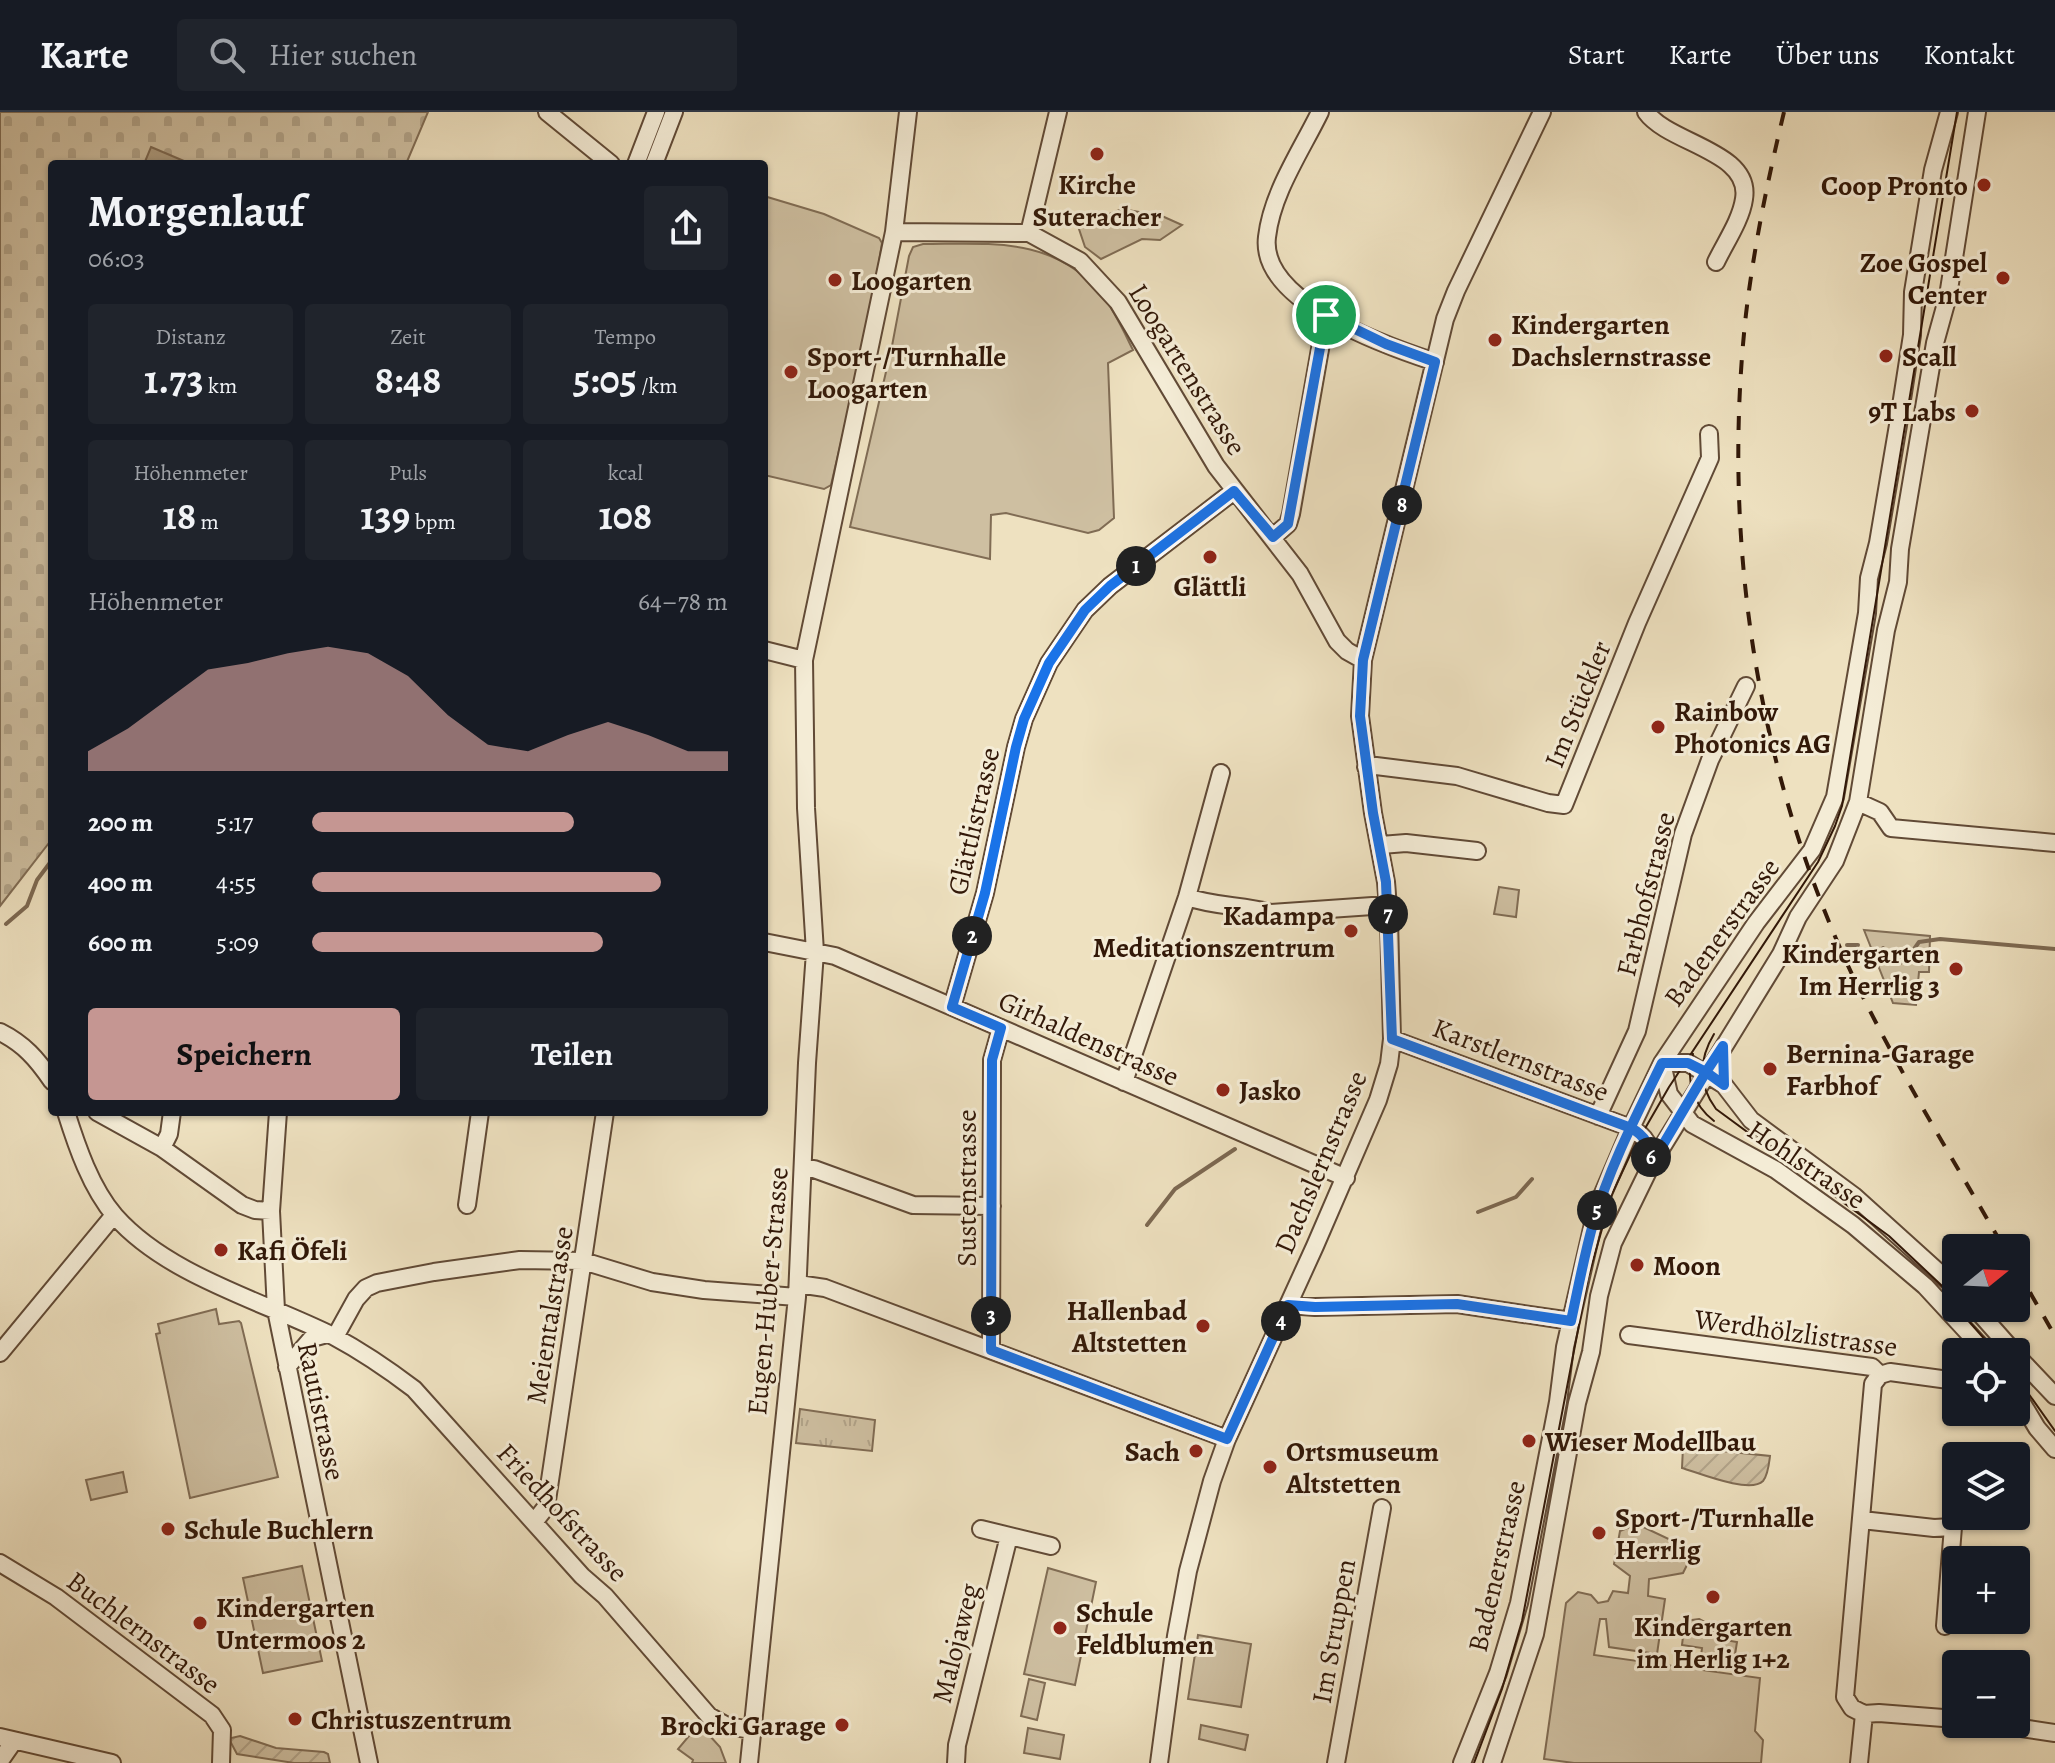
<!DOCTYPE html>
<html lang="de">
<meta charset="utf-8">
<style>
:root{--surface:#171b24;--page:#20242c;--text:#f1f3f6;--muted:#9ea1a6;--line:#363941;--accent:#c59692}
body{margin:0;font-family:Alegreya,serif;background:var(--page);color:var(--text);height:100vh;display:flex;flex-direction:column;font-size:30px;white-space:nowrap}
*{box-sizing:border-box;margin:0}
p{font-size:26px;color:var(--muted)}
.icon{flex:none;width:44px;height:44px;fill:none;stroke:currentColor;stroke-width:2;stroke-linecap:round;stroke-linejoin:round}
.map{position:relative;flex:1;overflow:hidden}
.sheet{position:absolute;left:48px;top:48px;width:720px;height:956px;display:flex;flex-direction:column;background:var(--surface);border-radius:8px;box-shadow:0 2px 6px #0004}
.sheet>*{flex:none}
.needle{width:52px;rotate:72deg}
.buttons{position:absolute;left:1942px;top:1122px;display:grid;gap:16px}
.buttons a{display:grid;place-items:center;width:88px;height:88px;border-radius:8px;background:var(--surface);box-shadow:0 2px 6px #0004;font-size:40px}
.pin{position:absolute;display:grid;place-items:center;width:68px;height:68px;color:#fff;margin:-34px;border:4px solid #fff;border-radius:50%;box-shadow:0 2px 8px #0007}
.km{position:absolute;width:40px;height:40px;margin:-20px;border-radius:50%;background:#222;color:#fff;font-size:22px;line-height:40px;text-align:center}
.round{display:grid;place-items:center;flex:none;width:84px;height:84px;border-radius:8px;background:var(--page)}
.head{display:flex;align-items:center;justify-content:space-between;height:136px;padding:0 40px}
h1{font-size:44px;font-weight:700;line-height:60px}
.metrics{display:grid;grid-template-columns:repeat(3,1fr);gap:12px;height:136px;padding:8px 40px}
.metrics div{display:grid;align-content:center;border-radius:8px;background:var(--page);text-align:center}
.metrics b{font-size:40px;font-weight:700}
.metrics small{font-size:22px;font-weight:400}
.metrics p{font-size:22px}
.chart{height:224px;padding:16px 40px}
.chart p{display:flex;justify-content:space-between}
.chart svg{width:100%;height:144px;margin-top:8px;fill:var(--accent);opacity:.7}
.action{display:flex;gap:16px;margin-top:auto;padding:16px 40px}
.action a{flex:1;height:92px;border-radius:8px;background:var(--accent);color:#111;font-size:32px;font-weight:700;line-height:92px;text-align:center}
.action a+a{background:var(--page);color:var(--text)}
ul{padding:0 40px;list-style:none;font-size:26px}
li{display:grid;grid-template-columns:128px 96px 1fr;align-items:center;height:60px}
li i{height:20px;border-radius:10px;background:var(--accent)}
header{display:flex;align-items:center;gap:48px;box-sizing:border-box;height:112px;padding:0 40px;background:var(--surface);border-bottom:2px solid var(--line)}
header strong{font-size:38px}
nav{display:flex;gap:44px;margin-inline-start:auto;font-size:28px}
.search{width:560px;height:72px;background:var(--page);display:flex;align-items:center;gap:20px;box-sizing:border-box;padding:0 28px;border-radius:8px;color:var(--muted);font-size:30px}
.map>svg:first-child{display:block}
</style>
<header>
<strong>Karte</strong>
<div class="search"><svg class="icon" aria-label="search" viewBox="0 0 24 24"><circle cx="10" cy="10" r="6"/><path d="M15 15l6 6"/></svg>Hier suchen</div>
<nav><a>Start</a><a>Karte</a><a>Über uns</a><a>Kontakt</a></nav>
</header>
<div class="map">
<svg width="2055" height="1651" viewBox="0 0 2055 1651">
<defs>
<pattern id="grass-tufts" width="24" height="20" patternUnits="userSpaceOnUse" patternTransform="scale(2)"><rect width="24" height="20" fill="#cebfa1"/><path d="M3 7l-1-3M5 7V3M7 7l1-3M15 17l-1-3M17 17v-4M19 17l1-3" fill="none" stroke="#b1a389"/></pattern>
<pattern id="cemetery-stones" width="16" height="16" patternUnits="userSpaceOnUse" patternTransform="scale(2)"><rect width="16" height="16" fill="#cebfa1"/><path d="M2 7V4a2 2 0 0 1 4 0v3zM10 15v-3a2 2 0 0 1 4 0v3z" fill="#b1a389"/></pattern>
<pattern id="garden-furrows" width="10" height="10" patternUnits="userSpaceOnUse" patternTransform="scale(2)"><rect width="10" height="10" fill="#cebfa1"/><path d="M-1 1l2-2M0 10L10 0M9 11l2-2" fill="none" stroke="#b1a389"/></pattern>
</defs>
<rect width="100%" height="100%" fill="#eee1c0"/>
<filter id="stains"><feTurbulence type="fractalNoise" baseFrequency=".0025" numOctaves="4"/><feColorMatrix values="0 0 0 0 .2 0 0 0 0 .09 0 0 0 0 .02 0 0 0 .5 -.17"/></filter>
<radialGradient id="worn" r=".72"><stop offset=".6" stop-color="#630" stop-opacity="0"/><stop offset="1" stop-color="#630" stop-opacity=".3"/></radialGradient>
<path fill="url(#grass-tufts)" stroke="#806c54" stroke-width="2" d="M800 1297 875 1308 872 1339 796 1331Z"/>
<path fill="url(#cemetery-stones)" stroke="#806c54" stroke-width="2" d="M0 0H428L406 52H52V727L0 794Z"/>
<path fill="#cebfa1" stroke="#806c54" stroke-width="2" d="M764 84 824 102 879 126 882 131 870 206 831 373 824 377 764 363Z
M1122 97 1162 104 1182 113 1160 128 1142 127 1101 147 1085 135 1078 114Z
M923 132C991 132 1055 124 1103 184 1115 200 1124 220 1133 238L1108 251 1114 406 1099 418 1088 421 1006 401 991 403 990 447 850 415 892 234 909 144 913 135Z
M1499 775 1519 778 1516 805 1494 802Z
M1864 818 1930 824 1929 860H1919L1916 893 1893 891Z
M216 1197 219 1212 239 1209 241 1211 278 1365 190 1386 156 1222 160 1221 158 1212Z
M123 1360 127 1380 91 1388 86 1368Z
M1637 1412 1694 1439 1683 1461 1649 1467 1648 1484 1665 1487 1657 1542 1609 1535 1606 1507H1600L1594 1543 1760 1566 1755 1619 1763 1628 1761 1651H1574L1544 1647 1566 1491 1578 1480 1591 1483 1598 1491 1608 1489 1613 1479 1628 1481 1630 1464 1614 1452 1620 1419Z
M302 1454 322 1549 263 1561 243 1466Z
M1048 1456 1096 1470 1075 1573 1024 1562Z
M1699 1507 1707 1511 1719 1527 1737 1530 1734 1549 1701 1544 1702 1536 1682 1533 1685 1509Z
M1198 1523 1251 1532 1241 1595 1188 1587Z
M1029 1567 1045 1571 1037 1608 1021 1604Z
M699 1612 720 1635 726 1651H692L693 1648 678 1637Z
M1201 1613 1248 1623 1245 1638 1199 1627Z
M1028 1616 1064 1623 1060 1647 1024 1641Z"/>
<path fill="url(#garden-furrows)" stroke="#806c54" stroke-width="2" d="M1683 1335 1770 1344C1769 1352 1768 1363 1763 1369 1750 1382 1699 1361 1682 1356Z
M240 1624 276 1636 324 1640 328 1642 330 1651H294L237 1642 230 1629 231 1626Z"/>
<path fill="#ae9d81" stroke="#7c6851" stroke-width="2" d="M151 35 191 52H144Z"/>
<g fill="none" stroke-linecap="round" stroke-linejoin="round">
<path stroke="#7c6851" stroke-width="4" d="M6 812 27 794 37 768 52 748
M1847 833H1858
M1883 836 1890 845 1900 851 1907 847 1919 830 1940 827 2055 837
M1478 1100 1516 1085 1532 1067
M1147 1113 1175 1077 1235 1037"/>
<defs>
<path id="minor" d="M547 0 611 52
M1320 0C1301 39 1272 81 1267 125 1259 190 1386 234 1435 250
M1646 0C1669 32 1752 39 1744 87 1741 108 1725 131 1716 150
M636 52 656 0
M654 52 674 0
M894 120 1029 121 1080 149 1118 190 1216 354 1300 462 1337 529 1347 539 1363 548
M1029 121 1058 0
M1273 425 1288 412 1291 402 1326 203
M764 538 804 548
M1366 655 1376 654 1457 664 1548 691 1564 693 1637 511 1710 346 1709 322
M1858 690 1880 700 1891 716 2055 731
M1381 733 1406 731 1477 739
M1187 785C1216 795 1243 793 1271 801L1387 793
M764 830 835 844 1346 1066
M952 895 985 781 1016 635 1024 607 1049 551 1085 498 1110 474 1234 379
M0 920C24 932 37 947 52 969
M1392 927 1631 1016C1646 1024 1652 1036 1651 1053
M1662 951 1669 982 1692 1012 1776 1058 1853 1113 1925 1174 1986 1240
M1662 951H1688L1724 973 1751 1008 1854 1084 1956 1176
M1124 970 1187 785 1221 661
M66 1000C77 1035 91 1076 115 1104 168 1164 263 1189 333 1224 361 1239 389 1258 414 1277L582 1464 605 1484 709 1604 727 1614 752 1618
M97 1000 162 1036 242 1093 255 1098 271 1099
M278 1000 271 1099 276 1198 369 1651
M1598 1004 1637 919 1683 722 1710 648 1746 574
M162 1036 169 1022 172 1000
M803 1057H814L913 1093 992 1094
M467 1093 480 1000
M798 1172 825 1176 1227 1327
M1288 1193 1315 1195 1457 1192 1571 1209
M1975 1196 2014 1240
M1629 1223 1872 1255 1880 1263
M335 1225 356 1187 366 1176 377 1171 434 1160 520 1148 583 1149 652 1170 704 1178 797 1185
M991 1238 992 948 1001 916
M0 1241 114 1103
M2016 1243 2055 1284
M287 1255 312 1226 327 1222
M1880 1263 1873 1272 1845 1585 1852 1596 1864 1602 1879 1601 1956 1607
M1880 1263 1890 1260 1956 1269
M2016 1281 2037 1316 2055 1337
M1862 1408 1934 1416 1953 1415 1945 1514
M535 1409 546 1395 605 1000
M981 1417 1051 1434
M0 1451 56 1485 212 1603 222 1618 221 1651
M1994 1612 2055 1621
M0 1625 112 1651
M0 1649 14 1629
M749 1651 797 1185 807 951 815 840 806 696 804 548 894 120 908 0
M956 1651 957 1633 1009 1424
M1159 1651 1176 1524 1188 1459 1212 1369 1227 1327 1315 1134 1378 988 1389 952 1392 927 1389 808 1386 770 1373 701 1360 604 1363 548 1445 207 1456 179 1542 0
M1336 1651 1382 1396
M1462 1651 1498 1561 1519 1491 1558 1290 1565 1235 1593 1112 1601 1086 1631 1016 1662 951 1756 811 1812 738 1835 685 1867 501 1869 466 1878 431 1898 313 1912 223 1913 180 1933 58 1949 0
M1492 1651 1535 1522 1577 1291 1591 1240 1599 1184 1613 1131 1651 1053 1781 842 1798 805 1835 749 1858 690 1886 518 1898 470 1900 437 1935 231 1948 184 1977 0
M1859 1651 1864 1602"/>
</defs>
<use href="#minor" stroke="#614a36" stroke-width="20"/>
<use href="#minor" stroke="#f4ecd6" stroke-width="16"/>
<path stroke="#321808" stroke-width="2" d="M1714 922C1699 947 1698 973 1716 997L1889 1124 1956 1187
M1693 942C1685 968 1693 993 1714 1009
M1957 1196 1996 1240
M2016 1264 2055 1319
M1474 1651 1502 1577 1522 1509 1588 1166 1612 1082 1632 1039 1669 975 1818 750 1835 714 1842 694 1957 0"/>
<path stroke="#321808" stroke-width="4" stroke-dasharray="14 14" stroke-linecap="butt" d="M1784 0C1768 67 1754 134 1746 202 1722 420 1754 644 1844 845 1890 946 1949 1040 2004 1136
M2016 1156 2055 1224"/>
</g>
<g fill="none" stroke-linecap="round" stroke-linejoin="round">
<defs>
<path id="route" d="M1326 203 1288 412 1273 425 1234 379 1110 474 1085 498 1049 551 1024 607 1016 635 985 781 952 895 1001 916 992 948 991 1238 1227 1327 1288 1193 1315 1195 1457 1192 1571 1209C1578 1177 1584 1144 1593 1112 1609 1056 1637 1002 1662 951H1688L1706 960 1723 934 1724 973 1706 960 1651 1053C1652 1036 1646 1024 1631 1016L1392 927 1386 770 1373 701 1360 604 1363 548 1435 250 1386 232 1326 203"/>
</defs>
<use href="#route" stroke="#fff" stroke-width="16"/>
<use href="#route" stroke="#1a73e8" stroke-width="10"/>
</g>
<g fill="#8f2418" stroke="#f4ecd6" stroke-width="3">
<circle cx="1097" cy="42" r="8"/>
<circle cx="1984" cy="73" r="8"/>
<circle cx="2003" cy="166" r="8"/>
<circle cx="835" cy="168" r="8"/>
<circle cx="1495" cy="228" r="8"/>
<circle cx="1886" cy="244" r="8"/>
<circle cx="791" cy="260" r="8"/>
<circle cx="1972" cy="299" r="8"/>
<circle cx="1210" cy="445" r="8"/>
<circle cx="1658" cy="615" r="8"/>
<circle cx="1351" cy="819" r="8"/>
<circle cx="1956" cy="857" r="8"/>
<circle cx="1770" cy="957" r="8"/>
<circle cx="1223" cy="978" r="8"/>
<circle cx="221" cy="1138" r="8"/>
<circle cx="1637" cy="1153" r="8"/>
<circle cx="1203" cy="1214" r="8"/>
<circle cx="1529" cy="1329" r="8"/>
<circle cx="1196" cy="1339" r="8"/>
<circle cx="1270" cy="1355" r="8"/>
<circle cx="168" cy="1417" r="8"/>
<circle cx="1599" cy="1421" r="8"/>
<circle cx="1713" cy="1485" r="8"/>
<circle cx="200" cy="1511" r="8"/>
<circle cx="1060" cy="1516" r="8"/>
<circle cx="295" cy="1607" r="8"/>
<circle cx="842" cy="1613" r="8"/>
</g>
<g text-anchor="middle" stroke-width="6" stroke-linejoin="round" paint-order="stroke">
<g font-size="28" font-weight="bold" fill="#321808" stroke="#f4ecd6" text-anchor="start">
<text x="1097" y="82" text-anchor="middle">Kirche<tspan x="1097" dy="32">Suteracher</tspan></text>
<text x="1968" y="83" text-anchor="end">Coop Pronto</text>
<text x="1987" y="160" text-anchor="end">Zoe Gospel<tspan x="1987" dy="32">Center</tspan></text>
<text x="851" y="178">Loogarten</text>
<text x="1511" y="222">Kindergarten<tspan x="1511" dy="32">Dachslernstrasse</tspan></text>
<text x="807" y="254">Sport-/Turnhalle<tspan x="807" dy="32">Loogarten</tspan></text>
<text x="1902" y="254">Scall</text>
<text x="1956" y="309" text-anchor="end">9T Labs</text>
<text x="1210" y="484" text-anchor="middle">Glättli</text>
<text x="1674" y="609">Rainbow<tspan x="1674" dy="32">Photonics AG</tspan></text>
<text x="1335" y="813" text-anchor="end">Kadampa<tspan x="1335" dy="32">Meditationszentrum</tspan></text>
<text x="1940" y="851" text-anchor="end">Kindergarten<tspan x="1940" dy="32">Im Herrlig 3</tspan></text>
<text x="1786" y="951">Bernina-Garage<tspan x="1786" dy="32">Farbhof</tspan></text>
<text x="1239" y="988">Jasko</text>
<text x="237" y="1148">Kafi Öfeli</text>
<text x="1653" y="1163">Moon</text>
<text x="1187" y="1208" text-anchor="end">Hallenbad<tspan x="1187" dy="32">Altstetten</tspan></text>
<text x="1545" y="1339">Wieser Modellbau</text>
<text x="1180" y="1349" text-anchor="end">Sach</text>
<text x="1286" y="1349">Ortsmuseum<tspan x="1286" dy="32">Altstetten</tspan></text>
<text x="1615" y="1415">Sport-/Turnhalle<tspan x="1615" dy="32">Herrlig</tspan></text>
<text x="184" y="1427">Schule Buchlern</text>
<text x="216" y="1505">Kindergarten<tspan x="216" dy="32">Untermoos 2</tspan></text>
<text x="1076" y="1510">Schule<tspan x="1076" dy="32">Feldblumen</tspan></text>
<text x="1713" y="1524" text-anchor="middle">Kindergarten<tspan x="1713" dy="32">im Herlig 1+2</tspan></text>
<text x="311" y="1617">Christuszentrum</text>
<text x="826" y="1623" text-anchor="end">Brocki Garage</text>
</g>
<g font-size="28" fill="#321808" stroke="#f4ecd6">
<text transform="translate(1188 257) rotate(58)" y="10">Loogartenstrasse</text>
<text transform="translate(1577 592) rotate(-68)" y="10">Im Stückler</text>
<text transform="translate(973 709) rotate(-77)" y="10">Glättlistrasse</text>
<text transform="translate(1645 782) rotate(-76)" y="10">Farbhofstrasse</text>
<text transform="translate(1721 820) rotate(-54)" y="10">Badenerstrasse</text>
<text transform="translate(1089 926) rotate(24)" y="10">Girhaldenstrasse</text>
<text transform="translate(1521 947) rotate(21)" y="10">Karstlernstrasse</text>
<text transform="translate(1320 1050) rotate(-67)" y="10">Dachslernstrasse</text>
<text transform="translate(1807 1052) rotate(34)" y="10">Hohlstrasse</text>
<text transform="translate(966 1076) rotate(-90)" y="10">Sustenstrasse</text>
<text transform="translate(767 1179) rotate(-85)" y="10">Eugen-Huber-Strasse</text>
<text transform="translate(549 1203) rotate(-81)" y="10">Meientalstrasse</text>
<text transform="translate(1796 1220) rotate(8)" y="10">Werdhölzlistrasse</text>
<text transform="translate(322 1299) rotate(78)" y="10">Rautistrasse</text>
<text transform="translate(563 1400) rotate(47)" y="10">Friedhofstrasse</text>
<text transform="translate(1496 1454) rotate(-77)" y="10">Badenerstrasse</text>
<text transform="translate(1333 1519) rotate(-80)" y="10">Im Struppen</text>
<text transform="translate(144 1520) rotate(37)" y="10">Buchlernstrasse</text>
<text transform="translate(955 1531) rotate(-76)" y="10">Malojaweg</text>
</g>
</g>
<rect width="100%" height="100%" filter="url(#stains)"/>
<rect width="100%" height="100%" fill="url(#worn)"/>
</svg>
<div class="buttons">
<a><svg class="needle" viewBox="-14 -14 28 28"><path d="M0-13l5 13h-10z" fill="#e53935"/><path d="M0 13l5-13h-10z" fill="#9ea1a6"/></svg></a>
<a><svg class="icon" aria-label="locate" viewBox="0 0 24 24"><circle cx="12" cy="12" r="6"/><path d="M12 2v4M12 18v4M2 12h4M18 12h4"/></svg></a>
<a><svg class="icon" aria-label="layers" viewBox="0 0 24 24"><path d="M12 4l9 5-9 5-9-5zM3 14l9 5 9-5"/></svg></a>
<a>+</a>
<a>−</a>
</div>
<div class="pin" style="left:1326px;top:203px;background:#1e9e55"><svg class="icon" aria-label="arrive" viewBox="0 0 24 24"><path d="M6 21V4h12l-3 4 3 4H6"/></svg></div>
<b class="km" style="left:1136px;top:454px">1</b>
<b class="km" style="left:972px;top:824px">2</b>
<b class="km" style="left:991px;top:1204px">3</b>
<b class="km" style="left:1281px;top:1209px">4</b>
<b class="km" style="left:1597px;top:1098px">5</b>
<b class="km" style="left:1651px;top:1045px">6</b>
<b class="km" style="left:1388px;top:802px">7</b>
<b class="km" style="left:1402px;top:393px">8</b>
<section class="sheet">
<div class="head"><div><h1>Morgenlauf</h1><p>06:03</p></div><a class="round"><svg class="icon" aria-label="share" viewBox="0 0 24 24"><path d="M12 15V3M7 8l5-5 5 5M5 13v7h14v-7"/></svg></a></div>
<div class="metrics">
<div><p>Distanz</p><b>1.73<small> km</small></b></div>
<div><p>Zeit</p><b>8:48</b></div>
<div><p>Tempo</p><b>5:05<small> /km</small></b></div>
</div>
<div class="metrics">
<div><p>Höhenmeter</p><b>18<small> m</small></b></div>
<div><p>Puls</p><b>139<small> bpm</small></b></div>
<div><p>kcal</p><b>108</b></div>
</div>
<div class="chart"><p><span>Höhenmeter</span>64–78 m</p>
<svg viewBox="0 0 160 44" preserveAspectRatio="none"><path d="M0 44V38L10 31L20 22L30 13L40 11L50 8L60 6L70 8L80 15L90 27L100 36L110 38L120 33L130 29L140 33L150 38L160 38V44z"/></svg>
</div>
<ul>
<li><b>200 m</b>5:17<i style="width:63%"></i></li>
<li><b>400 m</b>4:55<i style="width:84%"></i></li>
<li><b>600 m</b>5:09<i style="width:70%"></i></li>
</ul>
<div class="action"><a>Speichern</a><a>Teilen</a></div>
</section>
</div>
